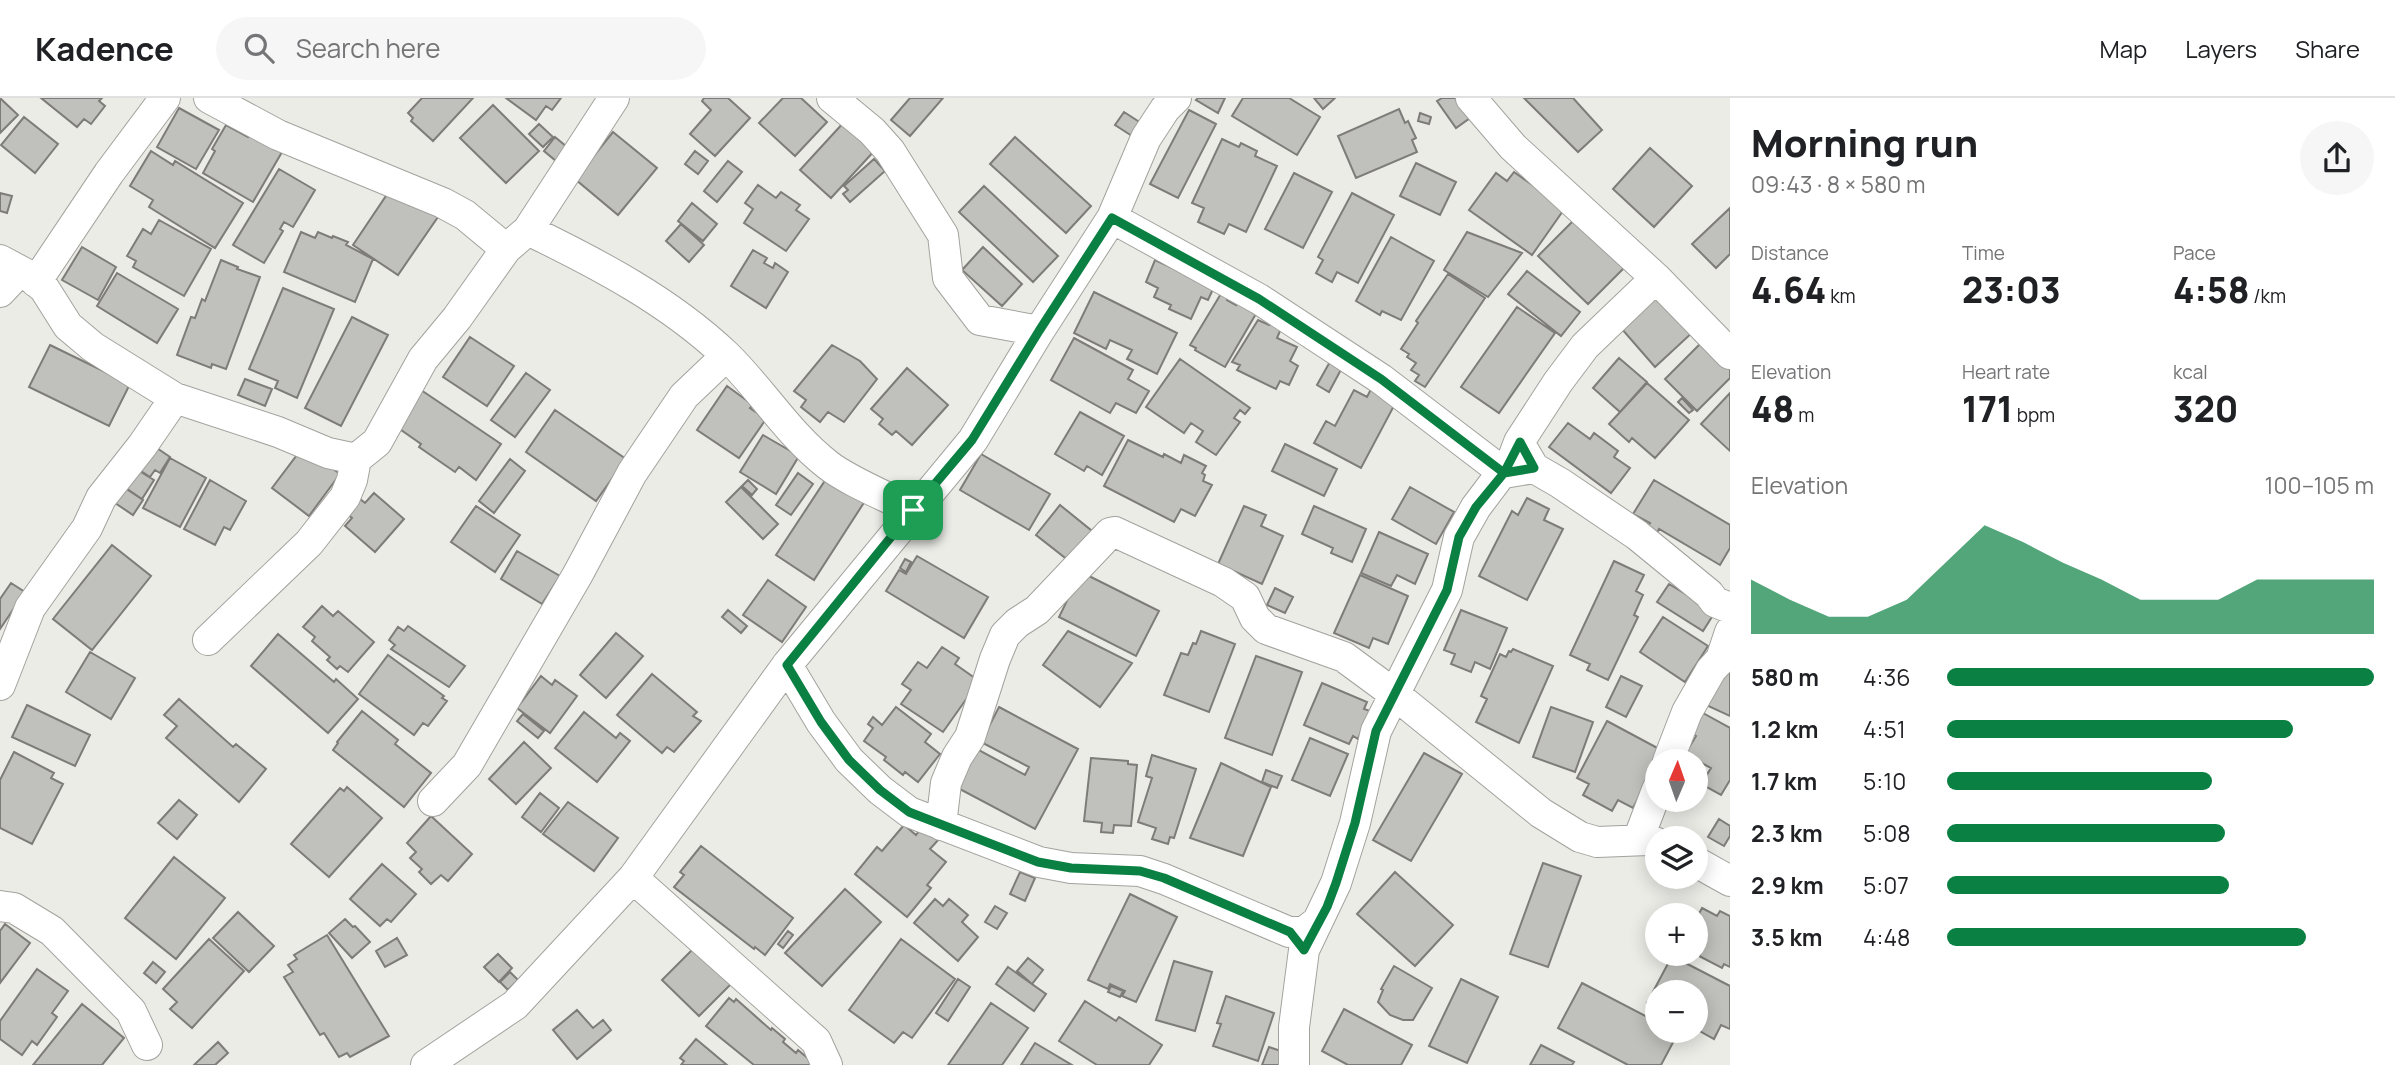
<!DOCTYPE html>
<meta charset="utf-8">
<style>
:root{--surface:#fff;--page:#f6f6f6;--text:#202124;--muted:#757577;--line:#e0e0e0;--accent:#0b8043}
body{margin:0;font-family:Manrope,sans-serif;background:var(--page);color:var(--text);height:100vh;display:flex;flex-direction:column;font-size:26px;white-space:nowrap}
*{box-sizing:border-box;margin:0}
p{font-size:23px;color:var(--muted)}
.icon{flex:none;width:38px;height:38px;fill:none;stroke:currentColor;stroke-width:2;stroke-linecap:round;stroke-linejoin:round}
.map{position:relative;flex:1;overflow:hidden}
.sheet{display:flex;flex-direction:column;background:var(--surface);width:665px}
.sheet>*{flex:none}
.needle{width:46px;rotate:2deg}
.fabs{position:absolute;left:1645px;top:651px;display:grid;gap:14px}
.fabs a{display:grid;place-items:center;width:63px;height:63px;border-radius:50%;background:var(--surface);box-shadow:0 4px 18px #0003;font-size:35px}
.pin{position:absolute;display:grid;place-items:center;width:60px;height:60px;color:#fff;margin:-30px;border-radius:14px;box-shadow:0 4px 10px #0006}
.round{display:grid;place-items:center;flex:none;width:74px;height:74px;border-radius:37px;background:var(--page)}
.headline{display:flex;align-items:center;justify-content:space-between;height:119px;padding:0 21px}
h1{font-size:38px;font-weight:800;line-height:52px}
.metrics{display:grid;grid-template-columns:repeat(3,1fr);gap:10px;height:119px;padding:7px 21px}
.metrics div{display:grid;align-content:center}
.metrics b{font-size:35px;font-weight:800}
.metrics small{font-size:19px;font-weight:400}
.metrics p{font-size:19px}
.chart{height:196px;padding:14px 21px}
.chart p{display:flex;justify-content:space-between}
.chart svg{width:100%;height:126px;margin-top:7px;fill:var(--accent);opacity:.7}
ul{padding:0 21px;list-style:none;font-size:23px}
li{display:grid;grid-template-columns:112px 84px 1fr;align-items:center;height:52px}
li i{height:18px;border-radius:9px;background:var(--accent)}
header{display:flex;align-items:center;gap:42px;box-sizing:border-box;height:98px;padding:0 35px;background:var(--surface);border-bottom:2px solid var(--line)}
header strong{font-size:33px}
nav{display:flex;gap:38px;margin-inline-start:auto;font-size:24px}
.search{width:490px;height:63px;background:var(--page);display:flex;align-items:center;gap:18px;box-sizing:border-box;padding:0 24px;border-radius:38px;color:var(--muted);font-size:26px}
main{display:flex;flex:1;min-height:0}
.map>svg:first-child{display:block}
</style>
<header>
<strong>Kadence</strong>
<div class="search"><svg class="icon" aria-label="search" viewBox="0 0 24 24"><circle cx="10" cy="10" r="6"/><path d="M15 15l6 6"/></svg>Search here</div>
<nav><a>Map</a><a>Layers</a><a>Share</a></nav>
</header>
<main>
<div class="map">
<svg width="1730" height="967" viewBox="0 0 1730 967">
<rect width="100%" height="100%" fill="#ecece7"/>
<path fill="#c0c0bc" stroke="#7d7c78" stroke-width="2" d="M0 0 18 17 0 35Z
M41 0H102L99 3 105 8 91 26 84 21 77 29Z
M422 0H473L433 43 411 23 413 20 408 15Z
M506 0H561L552 12 546 8 536 22Z
M704 0H728L750 20 715 58 690 36 711 12 702 3Z
M783 0H801L827 24 795 58 759 25Z
M910 0H943L910 38 891 22Z
M1198 0H1225L1218 15 1196 2Z
M1243 0H1289L1320 19 1297 57 1232 18Z
M1314 0H1335L1323 11Z
M1442 0H1465L1477 15 1456 30 1437 3Z
M1524 0H1573L1602 32 1578 54Z
M493 7 539 53 506 85 460 40Z
M179 10 219 32 196 71 157 49Z
M1399 11 1405 25 1408 23 1416 40 1412 42 1417 54 1356 80 1338 38Z
M1189 12 1216 26 1178 100 1150 86Z
M1124 14 1141 25 1132 38 1115 27Z
M1420 15 1431 19 1429 26 1418 23Z
M24 19 58 46 35 75 1 47Z
M845 23 876 51 831 100 800 72Z
M539 26 553 39 543 49 529 36Z
M226 27 248 39 251 36 282 54 253 104 203 75 215 53 212 51Z
M613 34 657 70 618 117 575 81Z
M555 39 567 49 556 63 544 53Z
M1015 39 1091 108 1066 135 990 66Z
M1222 41 1239 49 1241 45 1257 53 1255 58 1277 68 1246 134 1229 126 1224 136 1198 124 1204 110 1192 105Z
M1650 50 1692 88 1654 129 1613 91Z
M151 53 173 67 175 63 243 105 215 150 149 109 153 102 130 88Z
M695 53 708 63 698 76 685 66Z
M874 61 885 73 850 104 843 96 848 92 844 88Z
M728 63 742 74 717 104 704 93Z
M1416 65 1456 84 1440 117 1400 98Z
M279 71 315 92 293 129 284 124 280 131 283 133 264 165 233 147Z
M1514 74 1565 110 1532 157 1469 112 1496 75 1507 83Z
M1294 75 1332 94 1303 150 1265 131Z
M394 86 440 116 398 177 353 147Z
M758 87 776 100 781 94 800 107 796 112 809 121 786 153 744 125 753 111 745 105Z
M984 88 1058 158 1033 184 959 114Z
M0 95 12 98 7 115 0 113Z
M1352 95 1394 117 1358 185 1337 174 1332 184 1316 175 1323 162 1318 159Z
M692 105 717 126 703 143 678 123Z
M1730 110V156L1716 170 1692 146Z
M159 122 211 151 184 198 133 169 136 163 127 158 143 131 151 136Z
M1574 122 1624 170 1588 206 1538 158Z
M681 126 704 147 689 164 666 143Z
M301 134 315 140 318 134 332 140 333 138 348 144 346 147 373 161 355 204 284 174Z
M1467 134 1522 155 1488 199 1444 172Z
M1391 139 1434 163 1401 222 1382 213 1380 217 1356 203Z
M82 149 116 169 98 202 62 182Z
M983 149 1022 186 1002 208 962 172Z
M753 152 767 160 764 165 773 170 775 165 788 174 766 210 731 188Z
M221 162 238 169 237 171 260 179 226 271 212 266 211 270 177 257 191 219 195 220 202 201 205 203Z
M1155 162 1214 189 1208 202 1201 199 1191 221 1169 211 1171 207 1154 199 1158 190 1146 184Z
M1527 173 1580 214 1561 238 1508 196Z
M117 175 178 211 157 245 97 208Z
M1448 176 1485 200 1425 289 1415 283 1419 277 1411 272 1416 265 1407 259 1409 256 1401 251 1418 225 1416 223Z
M1658 185 1694 233 1655 269 1621 230Z
M283 190 334 211 297 300 275 290 278 283 249 271Z
M1094 194 1177 235 1157 276 1127 261 1132 252 1110 242 1106 251 1074 235Z
M1222 194 1229 198 1227 202 1236 207 1238 203 1257 214 1225 269 1195 252 1196 250 1190 247Z
M1517 209 1555 235 1499 315 1461 289Z
M352 219 388 237 341 328 305 310Z
M1272 221 1283 226 1277 240 1297 249 1290 263 1298 268 1289 287 1280 283 1276 291 1237 272 1240 267 1232 264 1258 222 1269 227Z
M470 239 514 268 487 308 443 279Z
M1074 240 1133 272 1128 281 1149 293 1136 315 1116 305 1110 315 1051 282Z
M1703 243 1730 271V280L1697 313 1665 281Z
M50 247 130 286 109 328 29 289Z
M832 247 860 263 877 281 844 324 828 314 820 324 801 309 806 302 794 293Z
M1332 260 1344 266 1329 294 1317 287Z
M1619 260 1647 284 1620 314 1593 290Z
M1180 261 1250 310 1245 316 1240 312 1234 320 1240 324 1216 357 1196 344 1203 333 1191 325 1184 335 1146 309Z
M907 270 948 307 912 347 896 333 892 337 879 326 883 321 871 311Z
M526 275 550 292 515 339 491 322Z
M245 281 272 291 265 308 238 297Z
M1647 285 1689 322 1655 360 1632 340 1629 344 1609 326Z
M727 288 753 307 750 310 766 321 739 360 697 332Z
M1371 291 1396 304 1361 370 1314 345 1326 323 1335 328 1354 292 1367 299Z
M421 292 501 346 476 382 459 369 455 374 419 349 421 346 394 327Z
M1730 295V353L1701 326Z
M1682 300 1693 312 1689 315 1678 304Z
M555 312 626 361 596 403 526 354Z
M1080 314 1124 338 1102 377 1087 368 1084 373 1055 356Z
M1568 325 1590 341 1594 335 1618 353 1614 359 1630 370 1611 395 1549 349Z
M763 337 799 358 776 396 740 374Z
M1128 342 1163 359 1164 356 1181 365 1184 357 1206 368 1202 375 1205 377 1203 383 1212 387 1195 418 1181 411 1174 424 1104 388Z
M1285 346 1337 371 1324 398 1272 373Z
M154 348 170 359 160 375 155 372 150 379 138 371Z
M303 349 340 376 309 418 272 390Z
M981 356 1050 396 1029 432 960 392Z
M170 360 206 380 180 429 143 410Z
M510 361 525 373 494 415 479 403Z
M131 368 154 382 142 401 120 386Z
M798 375 813 386 791 417 776 407Z
M828 378 865 403 814 482 776 457Z
M210 382 246 403 230 432 224 429 215 447 184 431Z
M748 382 757 391 752 397 742 388Z
M1654 382 1730 427V450L1720 467 1659 431 1657 435 1647 429 1650 425 1633 416Z
M741 389 778 426 763 441 726 404Z
M1410 389 1454 414 1436 446 1392 421Z
M125 390 143 402 133 417 115 405Z
M374 395 404 421 375 454 345 428 352 420 347 416 360 401 365 405Z
M1527 400 1549 411 1544 422 1563 431 1527 502 1479 478 1512 413 1518 417Z
M1060 407 1097 437 1073 466 1036 437Z
M476 408 520 437 495 474 451 444Z
M1244 408 1266 417 1261 428 1283 438 1262 486 1218 466Z
M1314 408 1366 431 1352 464 1331 455 1333 450 1302 436Z
M1379 434 1428 456 1415 486 1397 477 1391 488 1361 475Z
M112 447 151 478 92 552 53 521Z
M517 453 560 478 542 506 501 481Z
M917 458 988 499 964 540 886 493 899 472 906 476Z
M905 461 911 464 906 474 900 470Z
M1614 463 1644 477 1636 493 1643 497 1634 517 1638 519 1608 582 1587 572 1590 566 1570 557Z
M1081 474 1159 513 1136 558 1059 519Z
M1360 477 1408 498 1388 546 1373 540 1369 550 1334 535Z
M768 482 806 509 782 544 743 517Z
M11 485 25 494 0 531V501Z
M1669 486 1715 514 1703 533 1657 504Z
M1275 490 1293 499 1285 515 1267 507Z
M322 508 333 518 338 513 374 544 348 574 340 568 337 571 327 562 330 559 312 543 315 539 303 529Z
M728 512 747 528 741 535 722 519Z
M1461 512 1507 530 1490 571 1475 564 1471 574 1451 566 1455 556 1444 552Z
M1663 519 1708 548 1685 584 1640 554Z
M408 528 465 568 449 589 391 551 395 547 389 542 398 529 404 533Z
M1068 533 1132 565 1100 609 1043 567Z
M1201 533 1235 546 1209 614 1164 597 1181 555 1188 557 1193 545 1196 546Z
M616 535 643 558 606 600 580 577Z
M278 536 334 584 336 581 358 601 328 635 251 568Z
M942 549 959 560 955 566 979 583 943 634 901 606 911 592 902 586 918 564 927 570Z
M1513 551 1553 568 1519 645 1476 624 1487 601 1481 598 1500 556 1506 559 1509 553 1511 554Z
M90 554 135 580 111 621 66 594Z
M1730 556V618L1704 606Z
M388 557 444 598 442 600 447 603 428 628 423 625 414 637 359 596Z
M1256 558 1302 574 1272 657 1225 640Z
M652 576 697 614 693 618 701 623 674 654 667 649 662 655 617 617Z
M541 578 552 587 555 582 577 598 550 635 517 610Z
M1621 578 1642 588 1626 619 1606 609Z
M1322 585 1367 604 1364 611 1370 613 1358 641 1353 638 1349 646 1304 627Z
M179 601 233 649 236 646 266 671 239 704 166 640 177 628 164 617Z
M27 607 90 637 75 668 12 639Z
M896 609 931 636 925 644 940 656 918 684 905 674 903 677 884 662 886 659 864 643 873 630 868 626 873 619 882 627Z
M999 609 1078 651 1035 731 956 689 977 651 1025 677 1029 669 981 644Z
M1551 609 1593 624 1575 674 1533 659Z
M362 613 398 642 395 646 431 675 404 709 333 652 338 645 337 644Z
M584 614 616 640 620 635 630 643 597 684 555 650Z
M1703 615 1730 630V682L1721 697 1701 686 1711 670 1685 656 1696 638 1691 635Z
M523 616 544 633 538 640 517 623Z
M1607 623 1663 653 1633 710 1618 702 1612 713 1583 697 1589 686 1577 680Z
M1310 640 1348 656 1330 698 1292 682Z
M524 644 551 670 516 706 489 681Z
M14 654 54 675 51 680 63 686 32 746 0 730V682Z
M1424 655 1462 676 1411 763 1373 742Z
M1152 657 1196 671 1174 740 1170 739 1168 746 1152 741 1156 730 1138 724 1152 680 1146 678Z
M1091 660 1128 663V666L1137 667 1131 728 1114 727 1113 735 1101 734 1102 725 1084 723Z
M1221 665 1271 689 1243 758 1190 740Z
M1266 672 1282 678 1277 690 1262 684Z
M347 689 382 720 329 779 291 746 340 690 344 693Z
M540 695 559 710 541 734 522 719Z
M179 702 197 717 177 741 158 725Z
M568 704 618 740 594 773 543 736Z
M431 718 472 756 448 783 441 777 431 786 419 774 422 771 410 760 416 754 407 745Z
M1719 721 1730 728V738L1724 748 1708 739Z
M904 727 916 737 923 728 939 741 930 751 946 764 927 787 931 790 907 819 855 776 877 749 882 753Z
M701 748 793 820 765 857 755 849 754 851 674 789 684 777 680 774Z
M174 759 225 800 176 861 125 820Z
M1543 765 1581 778 1548 869 1510 856Z
M382 766 416 796 391 824 387 821 380 828 350 801Z
M1020 774 1035 780 1025 803 1010 796Z
M1395 774 1453 827 1415 868 1357 816Z
M845 791 881 824 822 888 785 855Z
M1130 796 1177 819 1136 904 1122 898 1125 893 1110 886 1108 891 1088 882Z
M935 801 943 808 949 801 968 817 962 824 978 839 958 863 914 825Z
M995 808 1007 815 997 831 985 824Z
M1702 810 1717 818 1720 813 1730 818V869L1724 866 1722 870 1699 858 1701 854 1696 851V821Z
M238 814 274 848 249 874 213 840Z
M345 821 353 829 355 828 370 844 352 860 329 835Z
M5 826 30 845 0 885V833Z
M788 833 793 837 783 850 778 846Z
M327 837 389 938 350 959 347 955 339 959 324 935 320 937 284 879 293 874 288 867 297 861 294 857Z
M397 840 407 857 385 869 376 853Z
M209 841 244 873 192 930 170 911 177 904 163 891Z
M901 841 955 881 912 940 903 934 894 945 849 912Z
M694 850 731 886 699 918 662 882Z
M498 856 512 870 499 884 484 869Z
M1672 858 1730 888V931L1721 927 1714 941 1696 931V894H1657V911L1647 905Z
M1028 860 1043 872 1032 886 1017 873Z
M1174 863 1212 874 1195 933 1156 922Z
M153 864 165 874 156 885 144 875Z
M1394 868 1432 890 1413 922H1403L1390 917 1378 904 1383 892 1381 891Z
M1008 869 1046 896 1034 913 996 886Z
M37 871 68 893 52 915 57 919 37 947 32 943 22 957 0 941V923Z
M510 874 518 882 508 892 500 884Z
M958 881 970 889 948 923 936 915Z
M1461 881 1498 899 1467 965 1429 948Z
M1582 885 1657 924V933H1673L1678 935 1661 967H1628L1558 930Z
M1111 888 1123 893 1120 899 1108 894Z
M1226 898 1274 915 1258 963 1213 948 1221 926 1217 925Z
M729 900 734 904 736 901 771 932 772 930 785 941 783 944 796 955 798 952 816 967H754L706 928Z
M1085 903 1116 923 1119 919 1162 947 1149 967H1097L1059 943Z
M991 905 1028 930 1002 967H948Z
M82 906 124 940 102 967H33Z
M1344 911 1412 947 1401 967H1348L1322 953Z
M577 912 593 930 603 922 611 932 577 961 553 932Z
M696 941 727 967H681L684 963 680 960Z
M218 944 228 955 215 967H194Z
M1035 945 1072 967H1021Z
M1541 947 1574 964 1572 967H1530Z
M1269 949 1290 956 1286 967H1262Z"/>
<g fill="none" stroke-linecap="round" stroke-linejoin="round">
<defs>
<path id="street" d="M209 0 278 37 443 105 465 117 506 151
M832 0 872 33 890 53 943 137 948 180 980 222 1039 233
M1471 0 1513 49 1656 180 1730 256
M1112 120 1259 201 1381 281 1504 375 1534 370
M528 132C598 166 669 203 726 257 762 292 788 336 828 367 848 383 888 399 913 412
M0 162 28 177 44 190 68 228 93 249 175 300 278 334 328 355 356 361 352 382 345 399 309 445 208 542
M36 184 109 75 165 0
M0 194 20 173
M1524 353 1534 370 1560 385 1637 437 1709 496 1715 504 1730 510
M356 361 377 344 423 261 457 220 506 151 528 132 614 0
M787 567 821 624 849 662 880 692 909 714 1039 764 1071 770 1140 773 1164 781 1289 834H1304L1317 824
M0 587 30 510 87 430 101 400 142 348 175 300
M1668 663 1687 614 1711 572 1721 561 1730 534
M433 703 467 667 578 476 632 375 684 298 726 258
M941 727 946 685 957 659 970 639 995 561 1005 537 1017 525 1037 512 1110 435 1115 434 1223 484 1245 499 1255 520 1266 531 1344 559 1393 595 1541 715 1580 739 1597 744 1648 742 1657 745
M1638 742 1657 692
M1696 764 1730 783
M633 780 816 943 827 967
M0 808 14 810 52 833 131 913 147 947
M426 967 515 907 633 780 787 567 973 342 1039 233 1112 120 1146 40 1165 11 1176 0
M1294 967V929L1304 852 1336 785 1355 725 1376 633 1447 492 1459 439 1476 409 1513 360 1519 344 1558 284 1585 248 1656 180"/>
</defs>
<use href="#street" stroke="#a3a29e" stroke-width="32"/>
<use href="#street" stroke="#fff" stroke-width="30"/>
</g>
<g fill="none" stroke-linecap="round" stroke-linejoin="round">
<defs>
<path id="route" d="M913 412 787 567 821 624 849 662 880 692 909 714 1038 764 1071 770 1140 773 1164 780 1290 834 1304 852 1327 809 1336 785 1355 725 1376 633 1447 492 1459 439 1476 409 1504 375 1534 370 1520 344 1504 375 1381 281 1259 201 1112 120 1039 233 972 342 913 412"/>
</defs>
<use href="#route" stroke="#fff" stroke-width="14"/>
<use href="#route" stroke="#0b8043" stroke-width="9"/>
</g>
</svg>
<div class="fabs">
<a><svg class="needle" viewBox="-14 -14 28 28"><path d="M0-13l5 13h-10z" fill="#e53935"/><path d="M0 13l5-13h-10z" fill="#757577"/></svg></a>
<a><svg class="icon" aria-label="layers" viewBox="0 0 24 24"><path d="M12 4l9 5-9 5-9-5zM3 14l9 5 9-5"/></svg></a>
<a>+</a>
<a>−</a>
</div>
<div class="pin" style="left:913px;top:412px;background:#1e9e55"><svg class="icon" aria-label="arrive" viewBox="0 0 24 24"><path d="M6 21V4h12l-3 4 3 4H6"/></svg></div>
</div>
<section class="sheet">
<div class="headline"><div><h1>Morning run</h1><p>09:43 · 8 × 580 m</p></div><a class="round"><svg class="icon" aria-label="share" viewBox="0 0 24 24"><path d="M12 15V3M7 8l5-5 5 5M5 13v7h14v-7"/></svg></a></div>
<div class="metrics">
<div><p>Distance</p><b>4.64<small> km</small></b></div>
<div><p>Time</p><b>23:03</b></div>
<div><p>Pace</p><b>4:58<small> /km</small></b></div>
</div>
<div class="metrics">
<div><p>Elevation</p><b>48<small> m</small></b></div>
<div><p>Heart rate</p><b>171<small> bpm</small></b></div>
<div><p>kcal</p><b>320</b></div>
</div>
<div class="chart"><p><span>Elevation</span>100–105 m</p>
<svg viewBox="0 0 160 44" preserveAspectRatio="none"><path d="M0 44V25L10 32L20 38L30 38L40 32L50 19L60 6L70 12L80 19L90 25L100 32L110 32L120 32L130 25L140 25L150 25L160 25V44z"/></svg>
</div>
<ul>
<li><b>580 m</b>4:36<i style="width:100%"></i></li>
<li><b>1.2 km</b>4:51<i style="width:81%"></i></li>
<li><b>1.7 km</b>5:10<i style="width:62%"></i></li>
<li><b>2.3 km</b>5:08<i style="width:65%"></i></li>
<li><b>2.9 km</b>5:07<i style="width:66%"></i></li>
<li><b>3.5 km</b>4:48<i style="width:84%"></i></li>
</ul>
</section>
</main>
